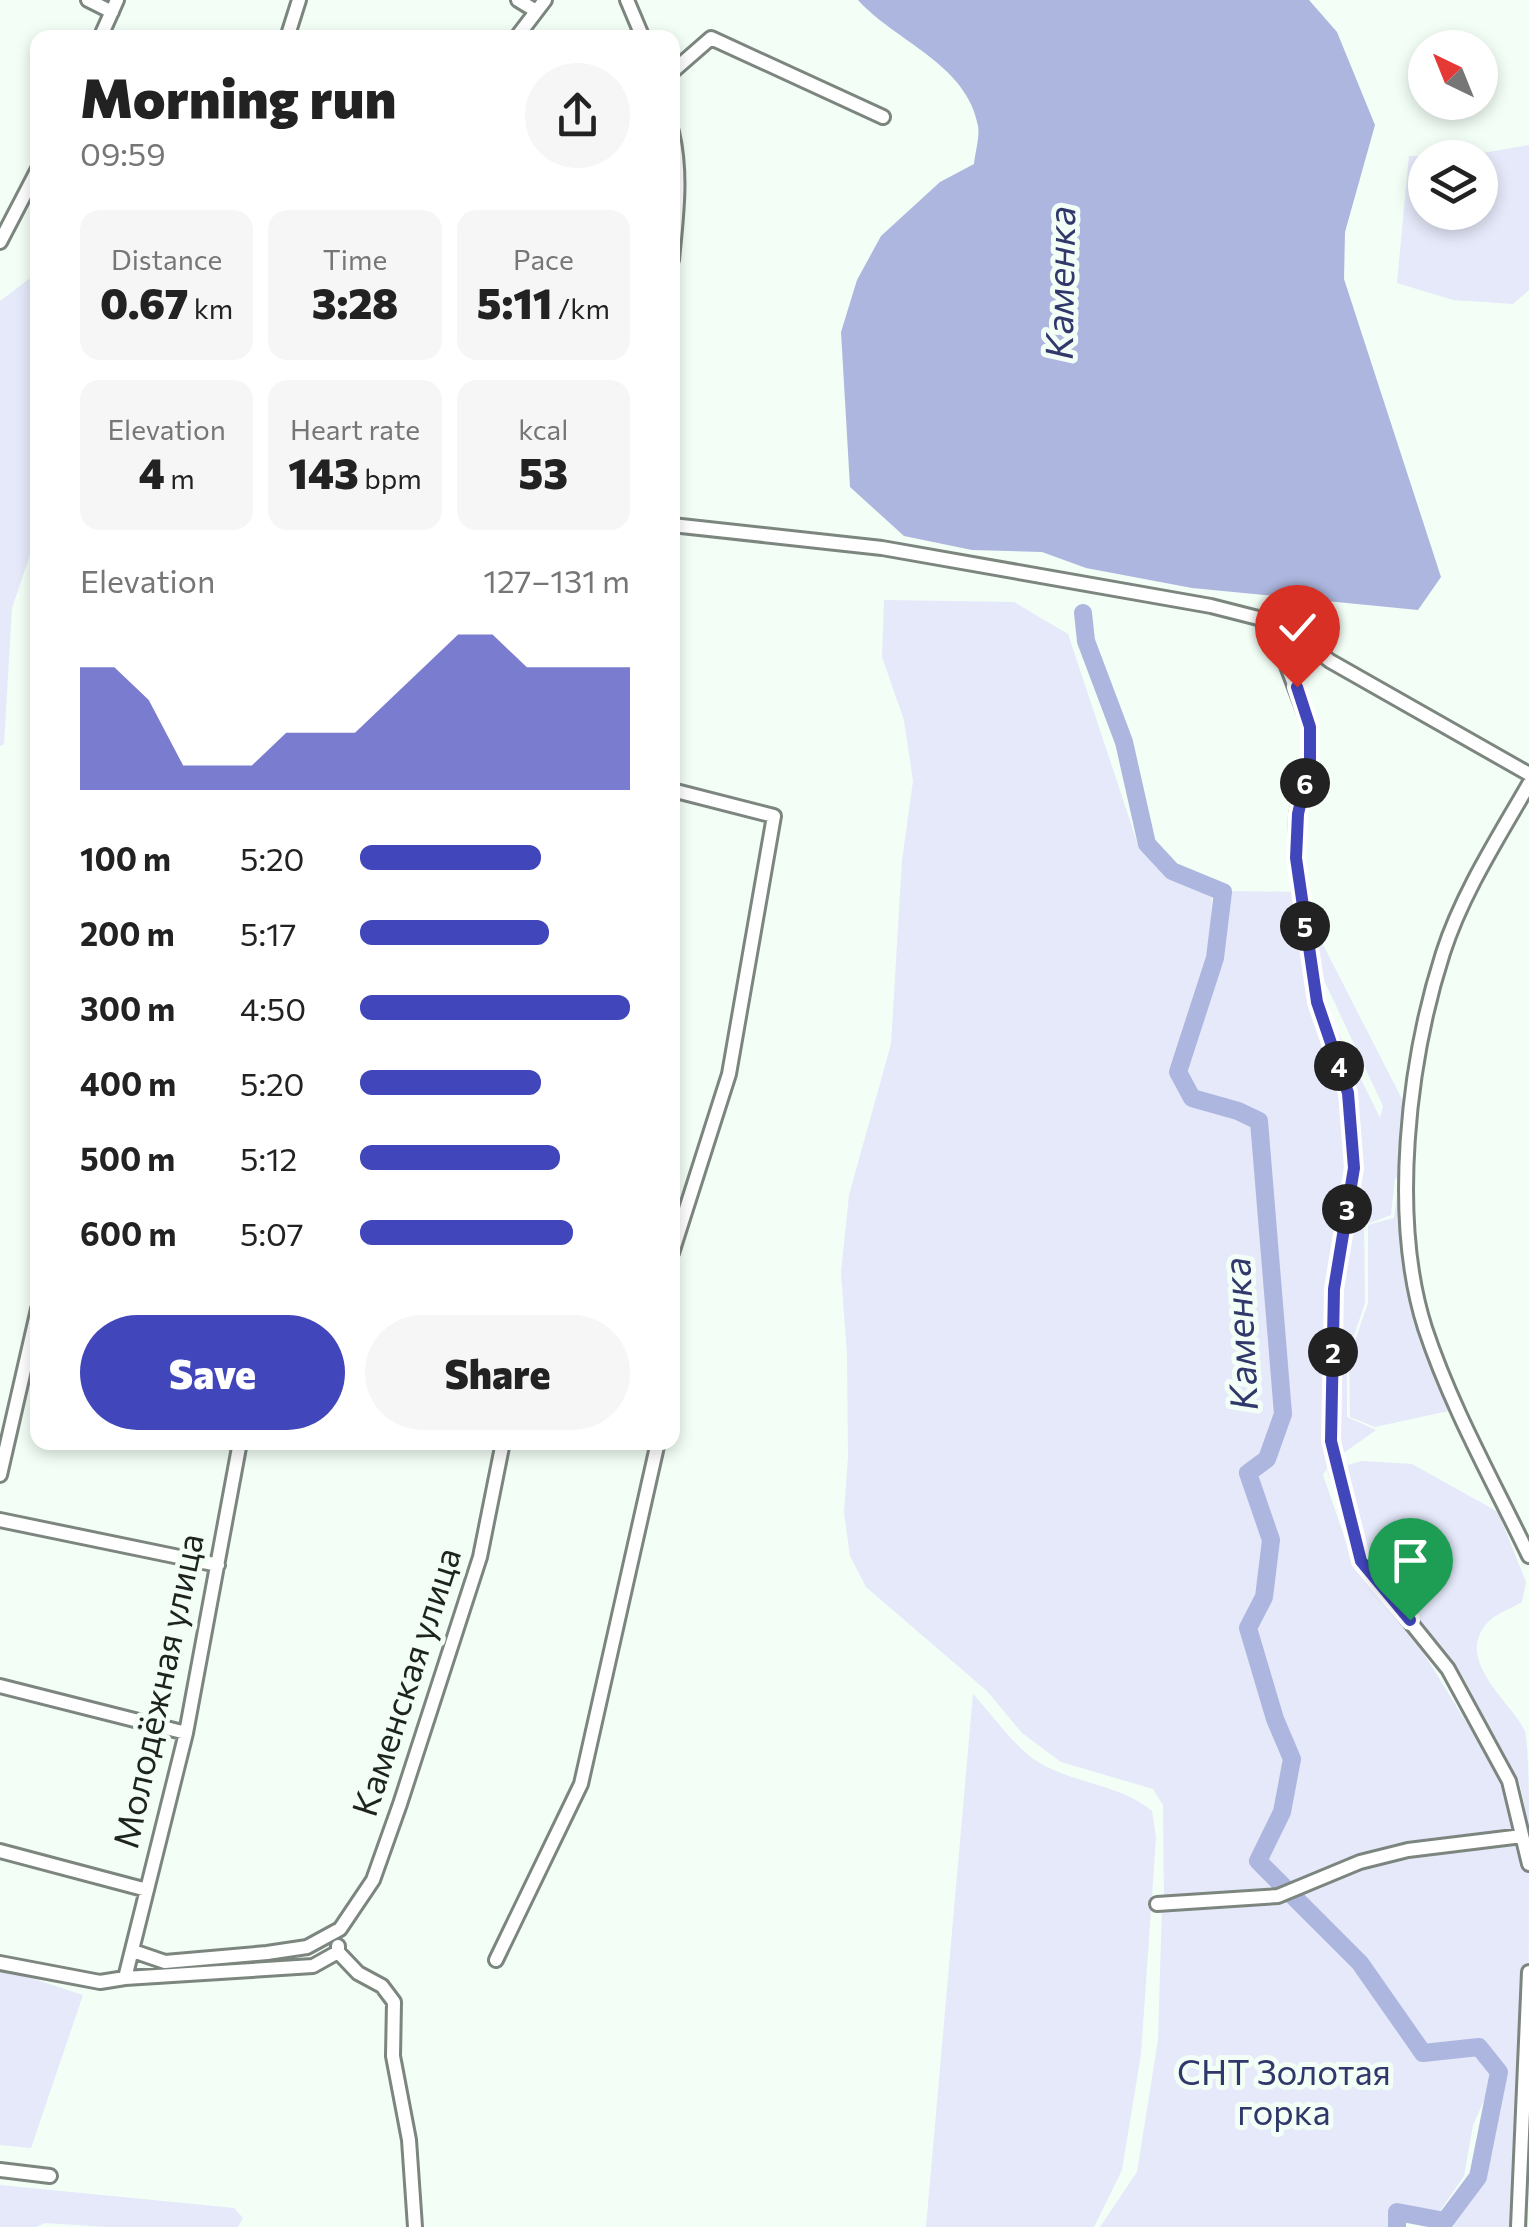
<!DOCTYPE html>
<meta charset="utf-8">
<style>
:root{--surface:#fff;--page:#f6f6f6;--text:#222;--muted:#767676;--accent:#4246bb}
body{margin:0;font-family:Commissioner,sans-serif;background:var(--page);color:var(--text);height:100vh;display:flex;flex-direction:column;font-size:38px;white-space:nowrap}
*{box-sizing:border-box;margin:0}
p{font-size:32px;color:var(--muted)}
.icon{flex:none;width:55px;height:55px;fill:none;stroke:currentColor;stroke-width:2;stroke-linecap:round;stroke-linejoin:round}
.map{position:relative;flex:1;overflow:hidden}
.side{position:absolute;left:30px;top:30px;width:650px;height:1420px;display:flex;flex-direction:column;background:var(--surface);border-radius:20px;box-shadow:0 5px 15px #0003}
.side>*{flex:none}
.needle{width:65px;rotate:317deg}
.buttons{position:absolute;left:1408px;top:30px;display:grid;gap:20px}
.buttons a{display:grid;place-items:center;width:90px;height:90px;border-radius:50%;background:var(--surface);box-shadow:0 5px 15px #0003;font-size:50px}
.pin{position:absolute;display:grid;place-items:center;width:85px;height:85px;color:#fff;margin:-102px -42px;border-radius:50% 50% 50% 0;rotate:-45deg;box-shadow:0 0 10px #0007}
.pin .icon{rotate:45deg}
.km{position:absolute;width:50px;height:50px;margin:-25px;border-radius:50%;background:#222;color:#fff;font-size:28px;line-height:50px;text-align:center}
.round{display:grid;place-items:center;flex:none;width:105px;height:105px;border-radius:52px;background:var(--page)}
.headline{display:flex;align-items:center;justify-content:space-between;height:170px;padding:0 50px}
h1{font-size:55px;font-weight:800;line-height:75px}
.figures{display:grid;grid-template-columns:repeat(3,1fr);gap:15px;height:170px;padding:10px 50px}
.figures div{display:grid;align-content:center;border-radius:20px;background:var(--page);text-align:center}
.figures b{font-size:42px;font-weight:800}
.figures small{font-size:28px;font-weight:400}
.figures p{font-size:28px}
.chart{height:280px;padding:20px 50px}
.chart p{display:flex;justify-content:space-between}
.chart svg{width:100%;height:180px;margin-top:10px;fill:var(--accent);opacity:.7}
.cta{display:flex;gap:20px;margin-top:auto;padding:20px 50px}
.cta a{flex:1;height:115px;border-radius:60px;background:var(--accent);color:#fff;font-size:40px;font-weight:800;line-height:115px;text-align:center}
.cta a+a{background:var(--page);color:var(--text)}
ul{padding:0 50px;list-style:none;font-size:32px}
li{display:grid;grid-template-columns:160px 120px 1fr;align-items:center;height:75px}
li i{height:25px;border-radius:12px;background:var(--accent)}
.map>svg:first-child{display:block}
</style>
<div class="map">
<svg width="1529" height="2227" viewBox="0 0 1529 2227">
<rect width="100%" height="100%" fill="#f2fef6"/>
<path fill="#e5e9fa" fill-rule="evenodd" d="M1529 145V290L1513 304 1453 300 1397 283 1409 156 1447 157 1425 158V212H1480V158L1460 157Z
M37 273V534L12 608 4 744 0 746V301Z
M884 600 1014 602 1068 634 1138 845 1170 878 1212 897 1209 957 1169 1071 1188 1104 1237 1116 1254 1125 1278 1413 1262 1454 1242 1473C1267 1537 1280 1562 1244 1627L1273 1720 1290 1759 1279 1811 1254 1860 1276 1884 1260 1892 1164 1900 1163 1805 1153 1789 1061 1762 1022 1733 987 1691 866 1587 850 1556 844 1513 848 1457 847 1355 841 1273 849 1195 891 1044 902 861 913 781 904 720 882 657Z
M1227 891 1299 892 1300 914 1315 929 1405 1105 1402 1252 1424 1337 1453 1410 1375 1427 1350 1417 1349 1358 1368 1303V1225L1394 1218 1399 1181 1395 1177 1391 1215 1364 1225 1365 1303 1347 1356V1417L1376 1430 1331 1462 1323 1475 1351 1556 1408 1628 1476 1738 1513 1799 1529 1843 1528 2227H1442L1452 2226 1481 2185 1504 2071 1481 2045 1425 2050 1362 1960 1261 1861 1284 1814 1299 1760 1280 1718 1254 1629C1286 1563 1276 1541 1253 1476L1270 1461 1287 1417 1263 1121 1243 1105 1196 1093 1184 1071 1221 956ZM1309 948 1383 1106 1380 1118 1304 963 1303 949Z
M1362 1461 1412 1464 1498 1512 1526 1582 1522 1602C1512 1608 1496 1614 1488 1622 1453 1660 1510 1700 1525 1731 1529 1753 1529 1800 1529 1825L1520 1785 1462 1675 1356 1551 1327 1471Z
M973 1694C991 1713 1016 1749 1038 1762 1074 1784 1120 1784 1152 1811L1156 1838 1141 2054 1122 2170 1094 2227H926Z
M1258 1900 1290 1902 1313 1922 1357 1966 1421 2054 1479 2050 1497 2072 1473 2125 1464 2176 1440 2211 1398 2205 1390 2227H1100L1137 2172 1158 2040 1162 1908Z
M0 1968 83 1995 31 2148 0 2145Z
M0 2185 234 2208 243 2218 238 2227H108L45 2223 36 2227H0Z"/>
<path fill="#adb6de" d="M858 0H1309L1337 32 1375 125 1345 232 1344 279 1441 577 1418 610 1192 588 1086 568 1042 552 972 550 904 536 850 487 841 332 857 280 881 236 940 182 974 164C975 153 980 137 978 126 967 64 896 42 858 0Z"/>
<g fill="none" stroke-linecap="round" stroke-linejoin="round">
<path stroke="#adb6de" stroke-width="18" d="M1083 613 1086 641 1124 742 1147 844 1172 871 1223 892 1215 958 1178 1072 1192 1098 1238 1111 1259 1121 1283 1414 1267 1459 1248 1473 1271 1540 1264 1597 1248 1628 1275 1719 1292 1759 1282 1812 1258 1861 1360 1963 1423 2053 1479 2047 1499 2072 1478 2177 1445 2221 1397 2212V2227"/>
<defs>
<path id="minor" d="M88 0 112 12
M518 0 536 11
M627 0 643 38
M100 38 117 0
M287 38 299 0
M516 38 545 0
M672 72 711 38 883 117
M672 132C682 175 676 217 672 260
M0 242 38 169
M672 525 882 548 1211 606 1262 619 1294 633 1330 661 1529 774
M1299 638 1287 656V666L1310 727V760L1297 814 1296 858 1303 909 1317 1002 1348 1093 1354 1169 1334 1289 1331 1441 1361 1561 1448 1669 1509 1781 1529 1864
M1529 784C1498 838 1462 894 1443 953 1408 1062 1390 1218 1425 1328 1451 1407 1493 1481 1529 1556
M672 790 774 816 729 1074 672 1253
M0 1475 38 1309
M0 1520 218 1565
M0 1686 186 1733
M0 1851 147 1890
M1157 1904 1278 1896 1360 1862 1408 1850 1522 1836
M133 1951 165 1962 267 1953 307 1947 340 1929 373 1880 400 1804 480 1557 503 1442
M338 1952 358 1973 382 1986 394 2002 393 2056 409 2140 415 2227
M496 1960 581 1784 658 1442
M0 1963 100 1982 125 1978 186 1733 240 1442
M125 1978 313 1966 338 1952V1946
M0 2170 50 2176
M1518 2227 1529 1972"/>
</defs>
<use href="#minor" stroke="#7c867f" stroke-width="18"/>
<use href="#minor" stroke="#fff" stroke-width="12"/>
</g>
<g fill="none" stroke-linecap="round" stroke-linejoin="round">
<defs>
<path id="route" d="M1297 687 1310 727V760L1298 814 1296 858 1317 1002 1348 1093 1354 1168 1334 1289 1331 1441 1361 1561 1410 1620"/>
</defs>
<use href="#route" stroke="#fff" stroke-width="20"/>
<use href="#route" stroke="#4246bb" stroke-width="12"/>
</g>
<g text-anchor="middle" stroke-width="10" stroke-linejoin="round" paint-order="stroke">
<g font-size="35" fill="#1f2320" stroke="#f2fef6">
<text transform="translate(407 1682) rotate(-72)" y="12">Каменская улица</text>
<text transform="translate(159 1691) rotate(-78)" y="12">Молодёжная улица</text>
</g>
<g font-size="35" fill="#30376a" stroke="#f2fef6">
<text x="1284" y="2085">СНТ Золотая<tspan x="1284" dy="40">горка</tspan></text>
</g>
<g font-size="38" font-style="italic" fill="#31386c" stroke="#f2fef6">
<text transform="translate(1061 283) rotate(-89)" y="13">Каменка</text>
<text transform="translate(1241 1334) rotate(-93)" y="13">Каменка</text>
</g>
</g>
</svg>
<div class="buttons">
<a><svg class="needle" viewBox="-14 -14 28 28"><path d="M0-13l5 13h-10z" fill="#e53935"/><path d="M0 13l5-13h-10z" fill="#767676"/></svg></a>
<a><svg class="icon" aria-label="layers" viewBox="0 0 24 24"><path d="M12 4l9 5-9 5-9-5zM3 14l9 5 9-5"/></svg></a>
</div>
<div class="pin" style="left:1410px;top:1620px;background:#1e9e55"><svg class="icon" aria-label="arrive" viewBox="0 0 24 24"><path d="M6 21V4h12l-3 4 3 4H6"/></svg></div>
<div class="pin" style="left:1297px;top:687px;background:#d93025"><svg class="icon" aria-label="check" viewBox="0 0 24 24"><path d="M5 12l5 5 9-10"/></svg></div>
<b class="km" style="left:1333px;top:1352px">2</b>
<b class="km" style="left:1347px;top:1209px">3</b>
<b class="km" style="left:1339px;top:1066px">4</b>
<b class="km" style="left:1305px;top:926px">5</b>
<b class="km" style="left:1305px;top:783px">6</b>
<section class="side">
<div class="headline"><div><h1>Morning run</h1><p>09:59</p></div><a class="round"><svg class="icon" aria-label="share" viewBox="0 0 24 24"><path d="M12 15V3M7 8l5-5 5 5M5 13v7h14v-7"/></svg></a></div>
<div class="figures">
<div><p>Distance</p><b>0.67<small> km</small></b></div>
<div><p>Time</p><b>3:28</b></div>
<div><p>Pace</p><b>5:11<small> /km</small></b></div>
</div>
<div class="figures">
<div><p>Elevation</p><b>4<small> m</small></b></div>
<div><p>Heart rate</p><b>143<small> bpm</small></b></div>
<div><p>kcal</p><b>53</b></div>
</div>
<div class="chart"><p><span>Elevation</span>127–131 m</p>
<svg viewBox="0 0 160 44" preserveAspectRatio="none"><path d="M0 44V14L10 14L20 22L30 38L40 38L50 38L60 30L70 30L80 30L90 22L100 14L110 6L120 6L130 14L140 14L150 14L160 14V44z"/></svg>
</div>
<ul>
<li><b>100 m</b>5:20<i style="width:67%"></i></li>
<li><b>200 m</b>5:17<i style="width:70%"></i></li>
<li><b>300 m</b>4:50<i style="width:100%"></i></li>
<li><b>400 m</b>5:20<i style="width:67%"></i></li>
<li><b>500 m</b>5:12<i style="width:74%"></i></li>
<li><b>600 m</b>5:07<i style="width:79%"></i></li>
</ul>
<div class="cta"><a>Save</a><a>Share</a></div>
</section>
</div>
